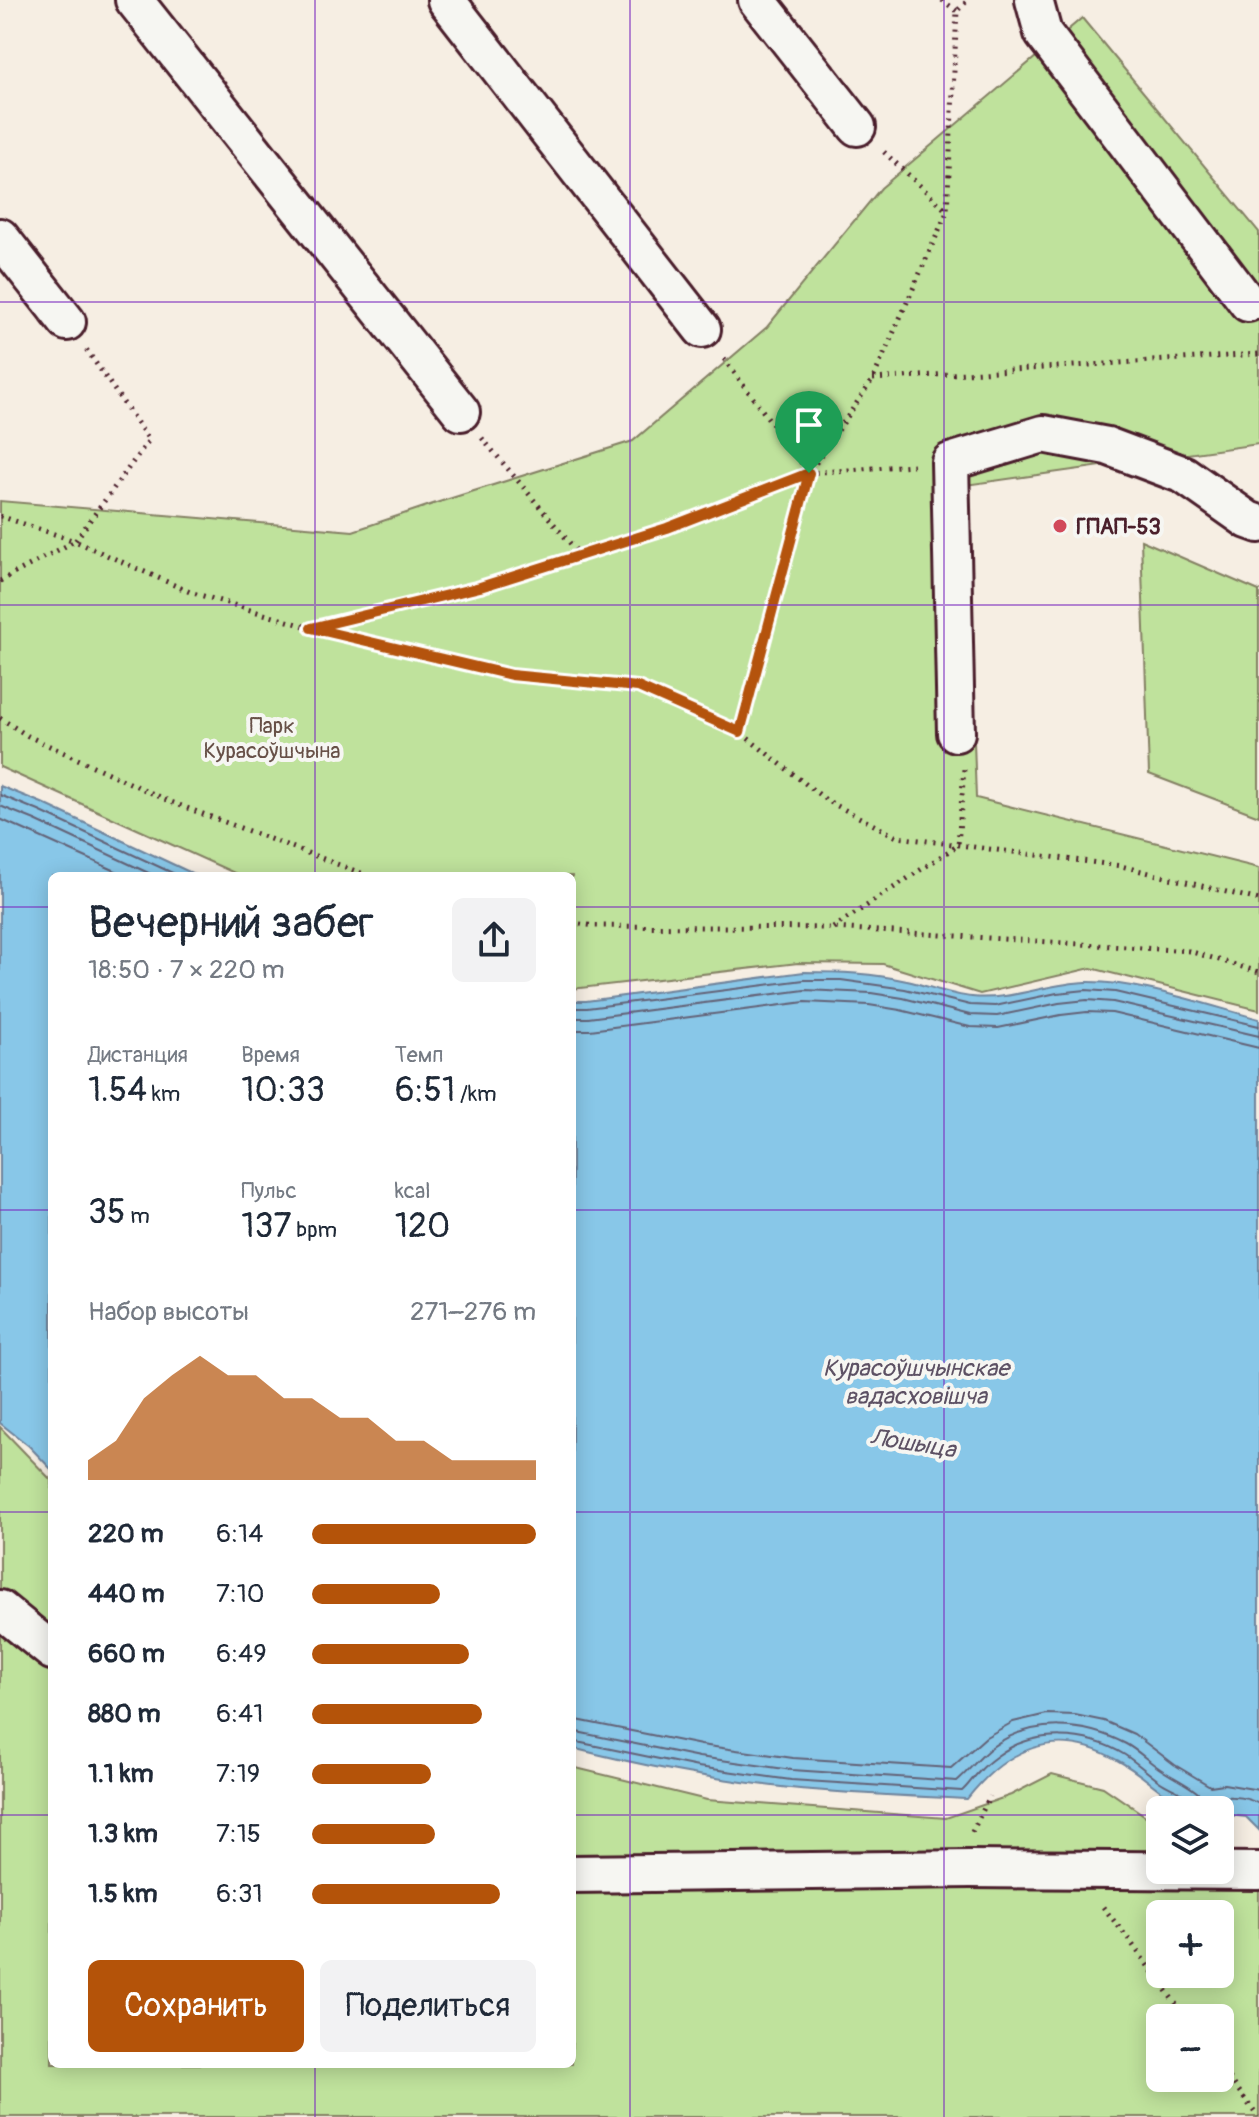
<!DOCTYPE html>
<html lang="ru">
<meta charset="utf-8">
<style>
:root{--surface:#fff;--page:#f2f2f3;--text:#1f2937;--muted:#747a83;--accent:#b45309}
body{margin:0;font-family:Pangolin,sans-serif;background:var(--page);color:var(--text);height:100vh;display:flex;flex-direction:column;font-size:30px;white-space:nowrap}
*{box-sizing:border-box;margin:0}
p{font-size:26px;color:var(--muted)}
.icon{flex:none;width:44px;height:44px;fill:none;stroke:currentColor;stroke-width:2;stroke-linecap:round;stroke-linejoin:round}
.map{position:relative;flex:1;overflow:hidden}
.details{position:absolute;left:48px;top:872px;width:528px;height:1196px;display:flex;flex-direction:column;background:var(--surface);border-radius:12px;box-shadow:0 4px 20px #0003}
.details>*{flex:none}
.fabs{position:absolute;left:1146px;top:1796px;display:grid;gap:16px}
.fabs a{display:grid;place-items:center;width:88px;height:88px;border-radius:12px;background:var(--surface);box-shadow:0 4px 20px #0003;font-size:40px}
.pin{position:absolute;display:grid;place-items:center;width:68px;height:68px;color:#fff;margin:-82px -34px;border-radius:50% 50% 50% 0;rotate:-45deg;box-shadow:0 0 8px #0007}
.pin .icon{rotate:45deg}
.round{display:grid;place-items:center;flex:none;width:84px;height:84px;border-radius:12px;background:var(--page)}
.overview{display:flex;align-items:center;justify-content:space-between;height:136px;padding:0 40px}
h1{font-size:44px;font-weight:600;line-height:60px}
.figures{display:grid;grid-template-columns:repeat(3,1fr);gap:12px;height:136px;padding:8px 40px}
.figures div{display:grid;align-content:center}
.figures b{font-size:34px;font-weight:600}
.figures small{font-size:22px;font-weight:400}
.figures p{font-size:22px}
.chart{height:224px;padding:16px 40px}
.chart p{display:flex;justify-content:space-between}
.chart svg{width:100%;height:144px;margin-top:8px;fill:var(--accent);opacity:.7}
.cta{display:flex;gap:16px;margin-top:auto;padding:16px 40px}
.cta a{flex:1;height:92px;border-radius:12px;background:var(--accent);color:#fff;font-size:32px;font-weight:600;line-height:92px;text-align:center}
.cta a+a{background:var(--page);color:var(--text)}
ul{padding:0 40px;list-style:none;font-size:26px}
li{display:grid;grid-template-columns:128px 96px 1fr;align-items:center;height:60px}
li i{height:20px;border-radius:10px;background:var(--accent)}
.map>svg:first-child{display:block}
</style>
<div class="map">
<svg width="1259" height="2117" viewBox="0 0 1259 2117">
<rect width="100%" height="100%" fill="#f6eee3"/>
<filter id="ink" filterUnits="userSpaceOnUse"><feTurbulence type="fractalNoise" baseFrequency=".0125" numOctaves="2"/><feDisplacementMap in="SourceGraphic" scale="16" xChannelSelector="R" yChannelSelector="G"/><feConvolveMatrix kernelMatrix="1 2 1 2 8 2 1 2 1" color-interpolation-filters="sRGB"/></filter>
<g filter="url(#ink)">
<path fill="#bfe29c" stroke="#848064" stroke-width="2" fill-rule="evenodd" d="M1082 18 1259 232V444L965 485 976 798 1259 868V1010L1091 968 980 994 883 964 798 963 572 989V876H241L0 767V501L353 531 439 502 633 441 767 327 881 188Z
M1141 540 1259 591V816L1149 774Z
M0 1427 52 1481V2064H572V1767L707 1800 946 1818 1011 1795 1052 1774 1103 1787 1160 1826V1870L1220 1866 1259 1890V2117H0ZM1160 1914H1220V1974H1160ZM1160 2018H1220V2078H1160Z"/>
<path fill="#88c7e8" stroke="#6f849c" stroke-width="2" d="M0 786 42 803 198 876H52V1470L29 1446 0 1423Z
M804 972C839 972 873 973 907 981 929 986 950 995 972 997 1011 1001 1048 983 1086 982 1139 981 1207 1005 1259 1019V1830L1246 1817 1220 1814V1810C1167 1810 1158 1782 1117 1760 1057 1726 1007 1748 967 1799 908 1796 848 1794 790 1788 716 1780 643 1766 572 1748V1001H586Z"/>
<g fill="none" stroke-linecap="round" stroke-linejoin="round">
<path stroke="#636277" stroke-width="2" d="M0 795 39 811 179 876
M0 806 35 820 155 876
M0 819 127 876
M572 1008H587L804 980H841L905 989 970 1005 995 1006 1057 993 1086 990 1115 992 1259 1026
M572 1018H588L805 990 871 993 903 998 970 1015 997 1016 1059 1003 1087 1000 1113 1002 1259 1036
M572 1030H590L805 1002 869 1005 900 1010 970 1027 998 1028 1061 1015 1087 1012 1112 1013 1259 1048
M572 1719 701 1745 793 1758 951 1768 986 1737 1013 1722 1047 1714 1075 1715 1104 1721 1134 1734 1175 1765 1210 1786 1224 1784 1259 1790
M572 1731 699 1757 792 1770 957 1781C969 1771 979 1757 992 1747 1032 1718 1085 1722 1126 1744 1137 1750 1146 1759 1156 1766 1172 1778 1194 1786 1206 1801 1222 1795 1244 1795 1259 1804
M572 1741 698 1767 791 1780 962 1791C968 1786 972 1779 978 1773 983 1767 990 1761 997 1756 1033 1729 1087 1731 1125 1755 1137 1763 1148 1773 1159 1781 1171 1790 1195 1795 1196 1810"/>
<defs>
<path id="minor" d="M134 0 461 412
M446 0 702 329
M757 0 857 127
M1034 0 1043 33 1248 303
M0 237 67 322
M956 733 950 462 1043 434 1107 446 1184 475 1248 520 1259 524
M0 1609 52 1651
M572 1874 970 1869 1259 1871"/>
</defs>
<use href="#minor" stroke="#4a1f2b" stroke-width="42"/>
<path stroke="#4a1f2b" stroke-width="5" stroke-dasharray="2 6" stroke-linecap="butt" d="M942 0 957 11
M884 152 947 211
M724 359 809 473
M873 379 1259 354
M482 438 580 555
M0 516 75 541 149 440 86 349
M0 581 75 541 190 592 311 628 511 675 638 687 740 732 826 800 897 837 1121 866 1259 900
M312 628 480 587 667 528 809 473 913 465
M0 718 28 736 171 802 369 876
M740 732 809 473 873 379 947 212 957 11 968 0
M572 923 595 926 833 928 1189 951 1259 972
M833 928 958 845 964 769
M972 1832 990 1796
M1103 1907 1127 1937 1186 2018
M1220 2065 1258 2117"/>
<use href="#minor" stroke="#f6f6f2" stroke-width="36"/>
</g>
</g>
<g fill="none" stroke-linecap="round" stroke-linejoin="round" filter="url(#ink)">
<defs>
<path id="route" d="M809 473 740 732 638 687 511 675 311 628 480 587 667 528Z"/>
</defs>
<use href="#route" stroke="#fff" stroke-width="16"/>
<use href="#route" stroke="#b45309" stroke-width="10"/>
</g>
<path fill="none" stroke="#7b2cbf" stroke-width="2" stroke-opacity="0.55" d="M315 0V876M630 0V2117M944 0V2117M0 302H1259M0 605H1259M0 907H52M572 907H1259M0 1210H52M572 1210H1259M0 1512H52M572 1512H1259M0 1815H52M572 1815H1160M1220 1815H1259M315 2064V2117"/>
<circle fill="#d1495b" stroke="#f6f6f2" stroke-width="3" cx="1060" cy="526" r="8"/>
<g text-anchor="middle" stroke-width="8" stroke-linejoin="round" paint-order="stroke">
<g font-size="22" font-weight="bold" fill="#4a1f2b" stroke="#f6f6f2" text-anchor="start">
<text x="1076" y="534">ГПАП-53</text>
</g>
<g font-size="22" fill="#675047" stroke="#f6f6f2">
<text x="272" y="733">Парк<tspan x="272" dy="25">Курасоўшчына</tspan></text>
</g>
<g font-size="24" font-style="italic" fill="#5d5164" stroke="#f6f6f2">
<text x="916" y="1376">Курасоўшчынскае<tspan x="916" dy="28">вадасховішча</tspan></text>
<text transform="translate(913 1443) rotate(9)" y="8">Лошыца</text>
</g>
</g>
</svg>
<div class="fabs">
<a><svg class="icon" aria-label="layers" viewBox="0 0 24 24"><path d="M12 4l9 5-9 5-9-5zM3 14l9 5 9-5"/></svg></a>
<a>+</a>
<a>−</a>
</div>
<div class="pin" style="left:809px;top:473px;background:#1e9e55"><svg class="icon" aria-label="arrive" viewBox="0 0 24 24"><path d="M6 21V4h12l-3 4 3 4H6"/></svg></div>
<section class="details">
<div class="overview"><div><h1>Вечерний забег</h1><p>18:50 · 7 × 220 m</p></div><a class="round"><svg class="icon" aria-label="share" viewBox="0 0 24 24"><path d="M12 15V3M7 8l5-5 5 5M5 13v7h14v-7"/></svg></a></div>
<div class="figures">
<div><p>Дистанция</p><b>1.54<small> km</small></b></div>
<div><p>Время</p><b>10:33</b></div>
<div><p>Темп</p><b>6:51<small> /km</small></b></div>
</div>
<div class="figures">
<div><b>35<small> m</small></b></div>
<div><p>Пульс</p><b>137<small> bpm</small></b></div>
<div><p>kcal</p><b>120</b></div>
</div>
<div class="chart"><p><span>Набор высоты</span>271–276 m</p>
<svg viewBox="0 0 160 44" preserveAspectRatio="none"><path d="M0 44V38L10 32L20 19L30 12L40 6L50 12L60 12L70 19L80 19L90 25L100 25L110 32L120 32L130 38L140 38L150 38L160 38V44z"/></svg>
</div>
<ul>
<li><b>220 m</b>6:14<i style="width:100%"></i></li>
<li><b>440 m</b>7:10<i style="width:57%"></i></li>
<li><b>660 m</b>6:49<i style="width:70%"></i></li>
<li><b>880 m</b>6:41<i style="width:76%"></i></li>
<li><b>1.1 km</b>7:19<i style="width:53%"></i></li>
<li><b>1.3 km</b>7:15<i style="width:55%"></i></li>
<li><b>1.5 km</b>6:31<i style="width:84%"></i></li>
</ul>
<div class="cta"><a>Сохранить</a><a>Поделиться</a></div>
</section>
</div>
